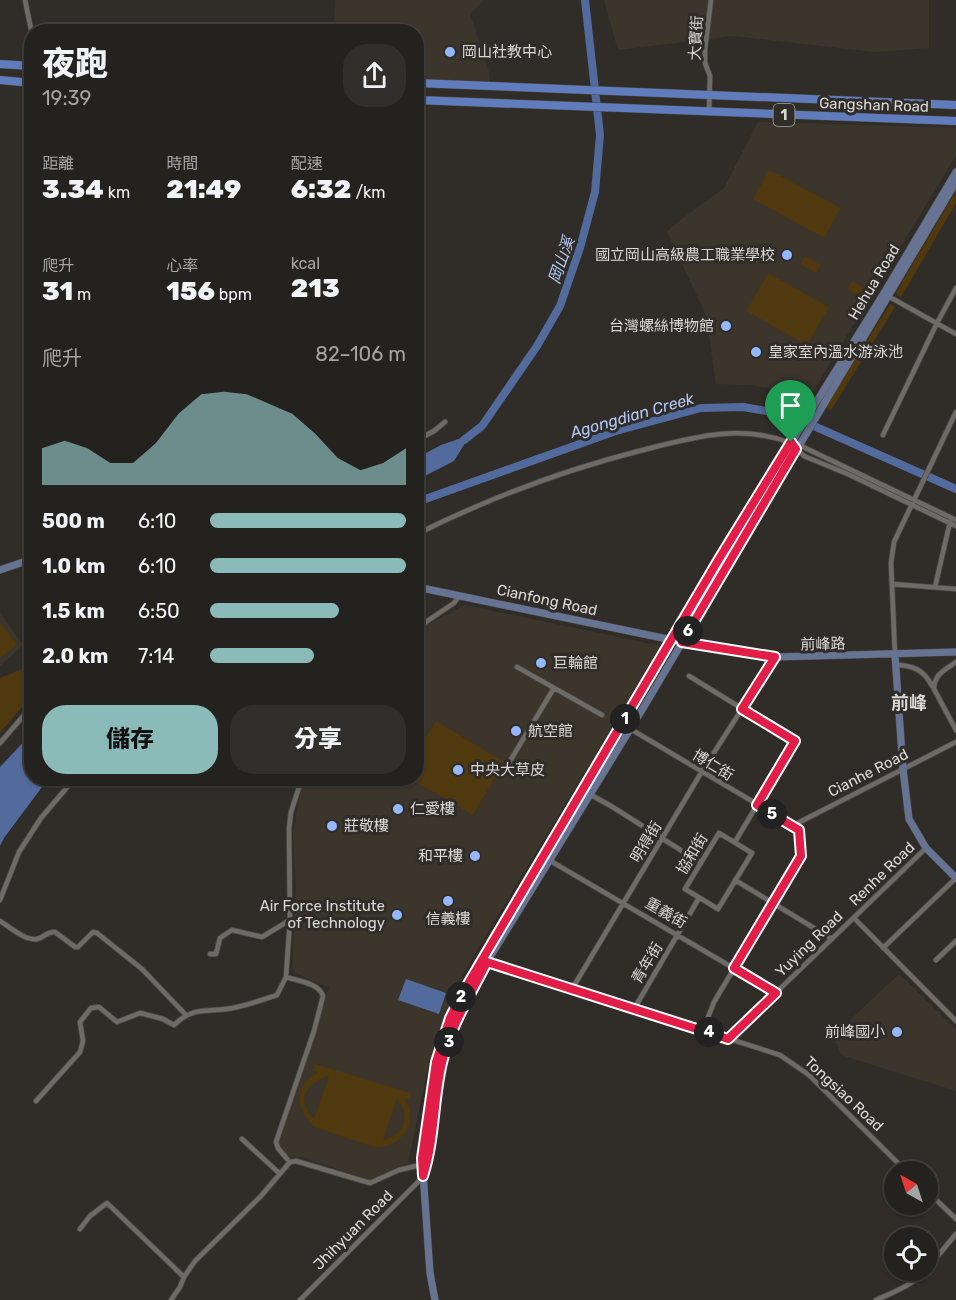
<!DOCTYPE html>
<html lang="zh-TW">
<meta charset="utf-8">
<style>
:root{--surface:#24221f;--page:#302f2c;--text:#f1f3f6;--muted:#a3a4a4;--line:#413f3d;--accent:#8bbbb9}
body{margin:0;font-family:Rubik,"Noto Sans TC",sans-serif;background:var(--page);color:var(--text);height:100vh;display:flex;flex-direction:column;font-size:22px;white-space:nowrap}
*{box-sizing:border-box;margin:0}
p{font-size:20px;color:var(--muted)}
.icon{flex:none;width:33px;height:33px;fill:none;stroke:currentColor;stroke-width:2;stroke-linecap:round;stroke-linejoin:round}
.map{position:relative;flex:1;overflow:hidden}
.drawer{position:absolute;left:24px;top:24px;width:400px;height:762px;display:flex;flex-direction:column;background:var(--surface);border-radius:24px;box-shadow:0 2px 4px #0004,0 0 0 2px var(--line)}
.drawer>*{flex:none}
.needle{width:39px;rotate:321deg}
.tools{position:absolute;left:884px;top:1161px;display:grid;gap:12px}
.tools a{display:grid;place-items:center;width:54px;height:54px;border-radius:50%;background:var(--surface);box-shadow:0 2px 4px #0004,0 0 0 2px var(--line);font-size:30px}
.pin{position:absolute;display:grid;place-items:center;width:51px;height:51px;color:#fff;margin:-62px -26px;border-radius:50% 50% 50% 0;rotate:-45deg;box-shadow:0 0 6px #0007}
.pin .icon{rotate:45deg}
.km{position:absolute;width:30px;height:30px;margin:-15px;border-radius:50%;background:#222;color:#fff;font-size:16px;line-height:30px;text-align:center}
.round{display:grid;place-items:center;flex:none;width:63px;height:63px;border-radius:24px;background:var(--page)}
.summary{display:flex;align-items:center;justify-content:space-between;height:102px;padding:0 18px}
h1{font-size:33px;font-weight:800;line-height:45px}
.stats{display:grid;grid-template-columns:repeat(3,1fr);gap:9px;height:102px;padding:6px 18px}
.stats div{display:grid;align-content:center}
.stats b{font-size:26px;font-weight:800}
.stats small{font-size:16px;font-weight:400}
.stats p{font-size:16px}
.chart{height:168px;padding:12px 18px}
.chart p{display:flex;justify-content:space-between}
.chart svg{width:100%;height:108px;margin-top:6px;fill:var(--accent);opacity:.7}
.action{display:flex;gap:12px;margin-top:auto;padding:12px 18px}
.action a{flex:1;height:69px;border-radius:24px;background:var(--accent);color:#111;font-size:24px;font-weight:800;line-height:69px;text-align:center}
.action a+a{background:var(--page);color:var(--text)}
ul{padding:0 18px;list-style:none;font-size:20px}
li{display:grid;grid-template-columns:96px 72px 1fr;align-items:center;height:45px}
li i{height:15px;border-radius:8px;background:var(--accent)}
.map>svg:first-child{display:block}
</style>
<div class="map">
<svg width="956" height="1300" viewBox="0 0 956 1300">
<rect width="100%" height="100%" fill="#302d29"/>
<path fill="#3b352c" d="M335 0H484L470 14 489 72 490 83 417 79V32H334Z
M604 0H929V48L875 52 733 36 618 50Z
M758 122 956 128V155L811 395 751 385 716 384 706 315 667 232 675 224 724 188Z
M465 605 661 646 480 945 454 992 429 1062 408 1163 368 1180 303 1157 289 1158 278 1144 329 988 292 971 296 884 293 834 301 789 307 779 417 778V630Z
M0 612 23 645 0 666Z
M899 974 956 1029V1091L841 1055 834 1035Z"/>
<path fill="#50380f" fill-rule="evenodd" d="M769 170 841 208 824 238 753 199Z
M956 191V203L901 297 897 295 896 292Z
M805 256 821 265 816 273 800 264Z
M768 273 829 307 807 345 746 311Z
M852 281 868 290 863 298 847 289Z
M890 304 895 307 831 410 825 407Z
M0 622 17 645 0 658Z
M29 666 31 669V696L0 733V678Z
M436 721 504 762 473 815 411 779 417 778V752Z
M315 1064 411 1093 410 1099H405C411 1108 413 1120 407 1130 402 1139 390 1147 379 1147 363 1145 331 1132 315 1127 295 1111 293 1083 318 1073L314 1070ZM328 1076H329L314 1119C295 1100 306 1084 328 1076ZM397 1099C411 1116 405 1135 383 1140Z"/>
<path fill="#526a9c" d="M470 435 454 461 417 480V458L441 445Z
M31 734 32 778 48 779 4 838 0 846V767Z
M406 979 446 993 439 1014 398 1000Z"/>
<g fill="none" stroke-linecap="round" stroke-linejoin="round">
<path stroke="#526a9c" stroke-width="8" d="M464 440 482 426 537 346 560 306 580 248 595 192 600 135 585 0
M417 502 616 431 701 408 743 407 789 415 956 489"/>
<defs>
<path id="street" d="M25 0 32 34
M709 112 710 76 705 63V49L711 0
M886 295 956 334
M883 435 937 323 956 288
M417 440 434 431 445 422
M799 445 956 520
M797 449 804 456 850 475 956 526
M417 534C489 498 561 471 639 451 691 438 738 423 791 443
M892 584 956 589
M935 587 950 522
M417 628 454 603 459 596
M895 655 891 563 894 542 956 412
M956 662C945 670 934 674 934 689L956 730
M895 665C913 665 924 670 932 686
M517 667 602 715
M689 676 795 741 735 842
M622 724 799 829 801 856 714 1002 703 1030
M0 743 32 706
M510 761 554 688
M582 790 611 806 701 863
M792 826 956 742
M719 833 752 853 718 909 685 889Z
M542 856 776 993
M735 880 832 939
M0 900 19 852 41 818 75 778
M854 918 956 1021
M0 921C10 927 25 941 37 939 44 938 47 931 55 932L75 947H78L93 932 97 933 142 969 185 1014
M883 948 956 878
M210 954H216L220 938 232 930 262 937 290 920
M936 960 956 941
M487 962 780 1055 809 1075 907 1172
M286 977C298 981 319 983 323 996L314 1031 276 1142 278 1148 287 1159
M572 989 701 773 775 657
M634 1009 699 898
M728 1039 926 848
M36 1101 80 1052 83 1041 80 1022 91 1008 99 1007 117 1022 140 1013 163 1019 174 1025C193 1007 203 1012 226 1009 243 1007 261 1000 277 995L286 977 290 920 289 829 291 812 302 778
M242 1139 279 1173
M927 1191 956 1219
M80 1229 90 1216 107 1203 184 1277
M927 1269 956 1234
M171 1300 180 1287 184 1277 195 1261 261 1196 290 1162 296 1161 370 1183 399 1170 424 1164
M300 1300 423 1177
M876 1300C894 1292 913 1285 926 1270"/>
<path id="secondary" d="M0 570 32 559
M417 587 682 642 775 657 956 652
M895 655 903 769 909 819 926 848 956 878
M425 1171 429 1159 442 1062 457 1021 487 962 642 710 956 182
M435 1300 430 1273 422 1158 436 1062 450 1018 481 959 719 559 884 293 956 172"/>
<path id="primary" d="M0 64 32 66
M0 80 32 83
M417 83 956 105
M417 100 956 121"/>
</defs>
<use href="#street" stroke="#4a4845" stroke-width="6"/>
<use href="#secondary" stroke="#4a4845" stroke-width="8"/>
<use href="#primary" stroke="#4a4845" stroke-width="9"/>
<use href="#street" stroke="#6e6b67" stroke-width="4.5"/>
<use href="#secondary" stroke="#677392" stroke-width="7"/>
<use href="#primary" stroke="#607cbd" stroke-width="8"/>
</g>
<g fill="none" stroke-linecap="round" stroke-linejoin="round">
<defs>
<path id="route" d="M791 442 796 449 682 642 775 657 742 709 795 741 757 805 799 830 801 856 734 968 776 993 728 1039 487 962C471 994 450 1027 442 1063 433 1100 435 1139 423 1176L422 1158 436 1062 450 1018 462 994 719 559Z"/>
</defs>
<use href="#route" stroke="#fff" stroke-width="12"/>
<use href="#route" stroke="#e11d48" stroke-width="8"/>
</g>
<g fill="#94b7fd" stroke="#302d29" stroke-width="2">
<circle cx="450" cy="52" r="6"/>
<circle cx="787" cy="255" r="6"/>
<circle cx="726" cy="326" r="6"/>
<circle cx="756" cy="352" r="6"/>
<circle cx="541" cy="663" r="6"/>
<circle cx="516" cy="731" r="6"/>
<circle cx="458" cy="770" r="6"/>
<circle cx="398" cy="809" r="6"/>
<circle cx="332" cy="826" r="6"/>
<circle cx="475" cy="856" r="6"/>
<circle cx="448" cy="901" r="6"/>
<circle cx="397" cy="915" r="6"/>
<circle cx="897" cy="1032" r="6"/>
</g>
<g text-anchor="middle" stroke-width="6" stroke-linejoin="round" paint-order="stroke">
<rect fill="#302d29" stroke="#a7a5a2" stroke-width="1.5" x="773.5" y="104" width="21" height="22" rx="4.5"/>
<g font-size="14" font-weight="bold" fill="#dad8d6">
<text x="784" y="120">1</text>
</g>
<g font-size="15" fill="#dad8d6" stroke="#302d29">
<text transform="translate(696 38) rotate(-87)" y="5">大寶街</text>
<text transform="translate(874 105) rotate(2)" y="5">Gangshan Road</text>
<text transform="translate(874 282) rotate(-59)" y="5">Hehua Road</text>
<text transform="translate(547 600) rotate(12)" y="5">Cianfong Road</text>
<text transform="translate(823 644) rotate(-1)" y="5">前峰路</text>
<text transform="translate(713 765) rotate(31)" y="5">博仁街</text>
<text transform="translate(868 773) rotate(-27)" y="5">Cianhe Road</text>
<text transform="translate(646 842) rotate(-59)" y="5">明得街</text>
<text transform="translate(692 854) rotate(-59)" y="5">協和街</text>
<text transform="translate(882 874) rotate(-44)" y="5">Renhe Road</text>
<text transform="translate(666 913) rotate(30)" y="5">重義街</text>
<text transform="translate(809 944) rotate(-44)" y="5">Yuying Road</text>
<text transform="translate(647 963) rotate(-59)" y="5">青年街</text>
<text transform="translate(844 1094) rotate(43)" y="5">Tongsiao Road</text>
<text transform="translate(353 1230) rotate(-45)" y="5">Jhihyuan Road</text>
</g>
<g font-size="15" fill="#dad8d6" stroke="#302d29" text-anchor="start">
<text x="462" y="57">岡山社教中心</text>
<text x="775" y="260" text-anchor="end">國立岡山高級農工職業學校</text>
<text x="714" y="331" text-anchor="end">台灣螺絲博物館</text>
<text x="768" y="357">皇家室內溫水游泳池</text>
<text x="553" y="668">巨輪館</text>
<text x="528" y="736">航空館</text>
<text x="470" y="775">中央大草皮</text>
<text x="410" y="814">仁愛樓</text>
<text x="344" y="831">莊敬樓</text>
<text x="463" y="861" text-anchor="end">和平樓</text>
<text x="385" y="911" text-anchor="end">Air Force Institute<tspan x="385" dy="17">of Technology</tspan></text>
<text x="448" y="924" text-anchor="middle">信義樓</text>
<text x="885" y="1037" text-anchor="end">前峰國小</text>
</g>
<g font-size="16" font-style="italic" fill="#b2c8f6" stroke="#302d29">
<text transform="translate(561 260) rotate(-71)" y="6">岡山溪</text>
<text transform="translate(632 415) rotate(-16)" y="6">Agongdian Creek</text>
</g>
<g font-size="18" font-weight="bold" fill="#dad8d6" stroke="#302d29">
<text x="909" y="709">前峰</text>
</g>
</g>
</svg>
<div class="tools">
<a><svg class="needle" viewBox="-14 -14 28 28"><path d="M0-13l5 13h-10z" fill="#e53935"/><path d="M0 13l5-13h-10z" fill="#a3a4a4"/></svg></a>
<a><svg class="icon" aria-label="locate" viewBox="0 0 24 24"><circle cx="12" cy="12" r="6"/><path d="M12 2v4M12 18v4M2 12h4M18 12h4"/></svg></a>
</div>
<div class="pin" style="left:791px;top:442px;background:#1e9e55"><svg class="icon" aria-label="arrive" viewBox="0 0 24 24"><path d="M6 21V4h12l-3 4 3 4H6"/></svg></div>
<b class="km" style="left:625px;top:719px">1</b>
<b class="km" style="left:461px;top:997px">2</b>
<b class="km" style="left:449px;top:1042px">3</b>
<b class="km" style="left:709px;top:1032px">4</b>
<b class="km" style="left:772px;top:814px">5</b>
<b class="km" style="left:688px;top:631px">6</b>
<section class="drawer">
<div class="summary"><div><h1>夜跑</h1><p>19:39</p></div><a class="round"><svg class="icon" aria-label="share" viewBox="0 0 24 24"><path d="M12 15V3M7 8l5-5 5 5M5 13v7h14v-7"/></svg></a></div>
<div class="stats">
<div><p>距離</p><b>3.34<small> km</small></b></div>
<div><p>時間</p><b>21:49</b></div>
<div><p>配速</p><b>6:32<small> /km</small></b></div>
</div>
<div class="stats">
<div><p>爬升</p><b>31<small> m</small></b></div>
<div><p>心率</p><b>156<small> bpm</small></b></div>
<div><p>kcal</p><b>213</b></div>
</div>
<div class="chart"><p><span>爬升</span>82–106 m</p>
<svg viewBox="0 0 160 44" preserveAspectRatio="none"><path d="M0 44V29L10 26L20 29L30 35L40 35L50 27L60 15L70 7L80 6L90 7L100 11L110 15L120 23L130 33L140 38L150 35L160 29V44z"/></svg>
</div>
<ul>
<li><b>500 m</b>6:10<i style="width:100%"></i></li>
<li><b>1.0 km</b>6:10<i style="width:100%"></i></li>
<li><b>1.5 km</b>6:50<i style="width:66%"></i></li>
<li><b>2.0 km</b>7:14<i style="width:53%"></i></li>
</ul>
<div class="action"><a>儲存</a><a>分享</a></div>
</section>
</div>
